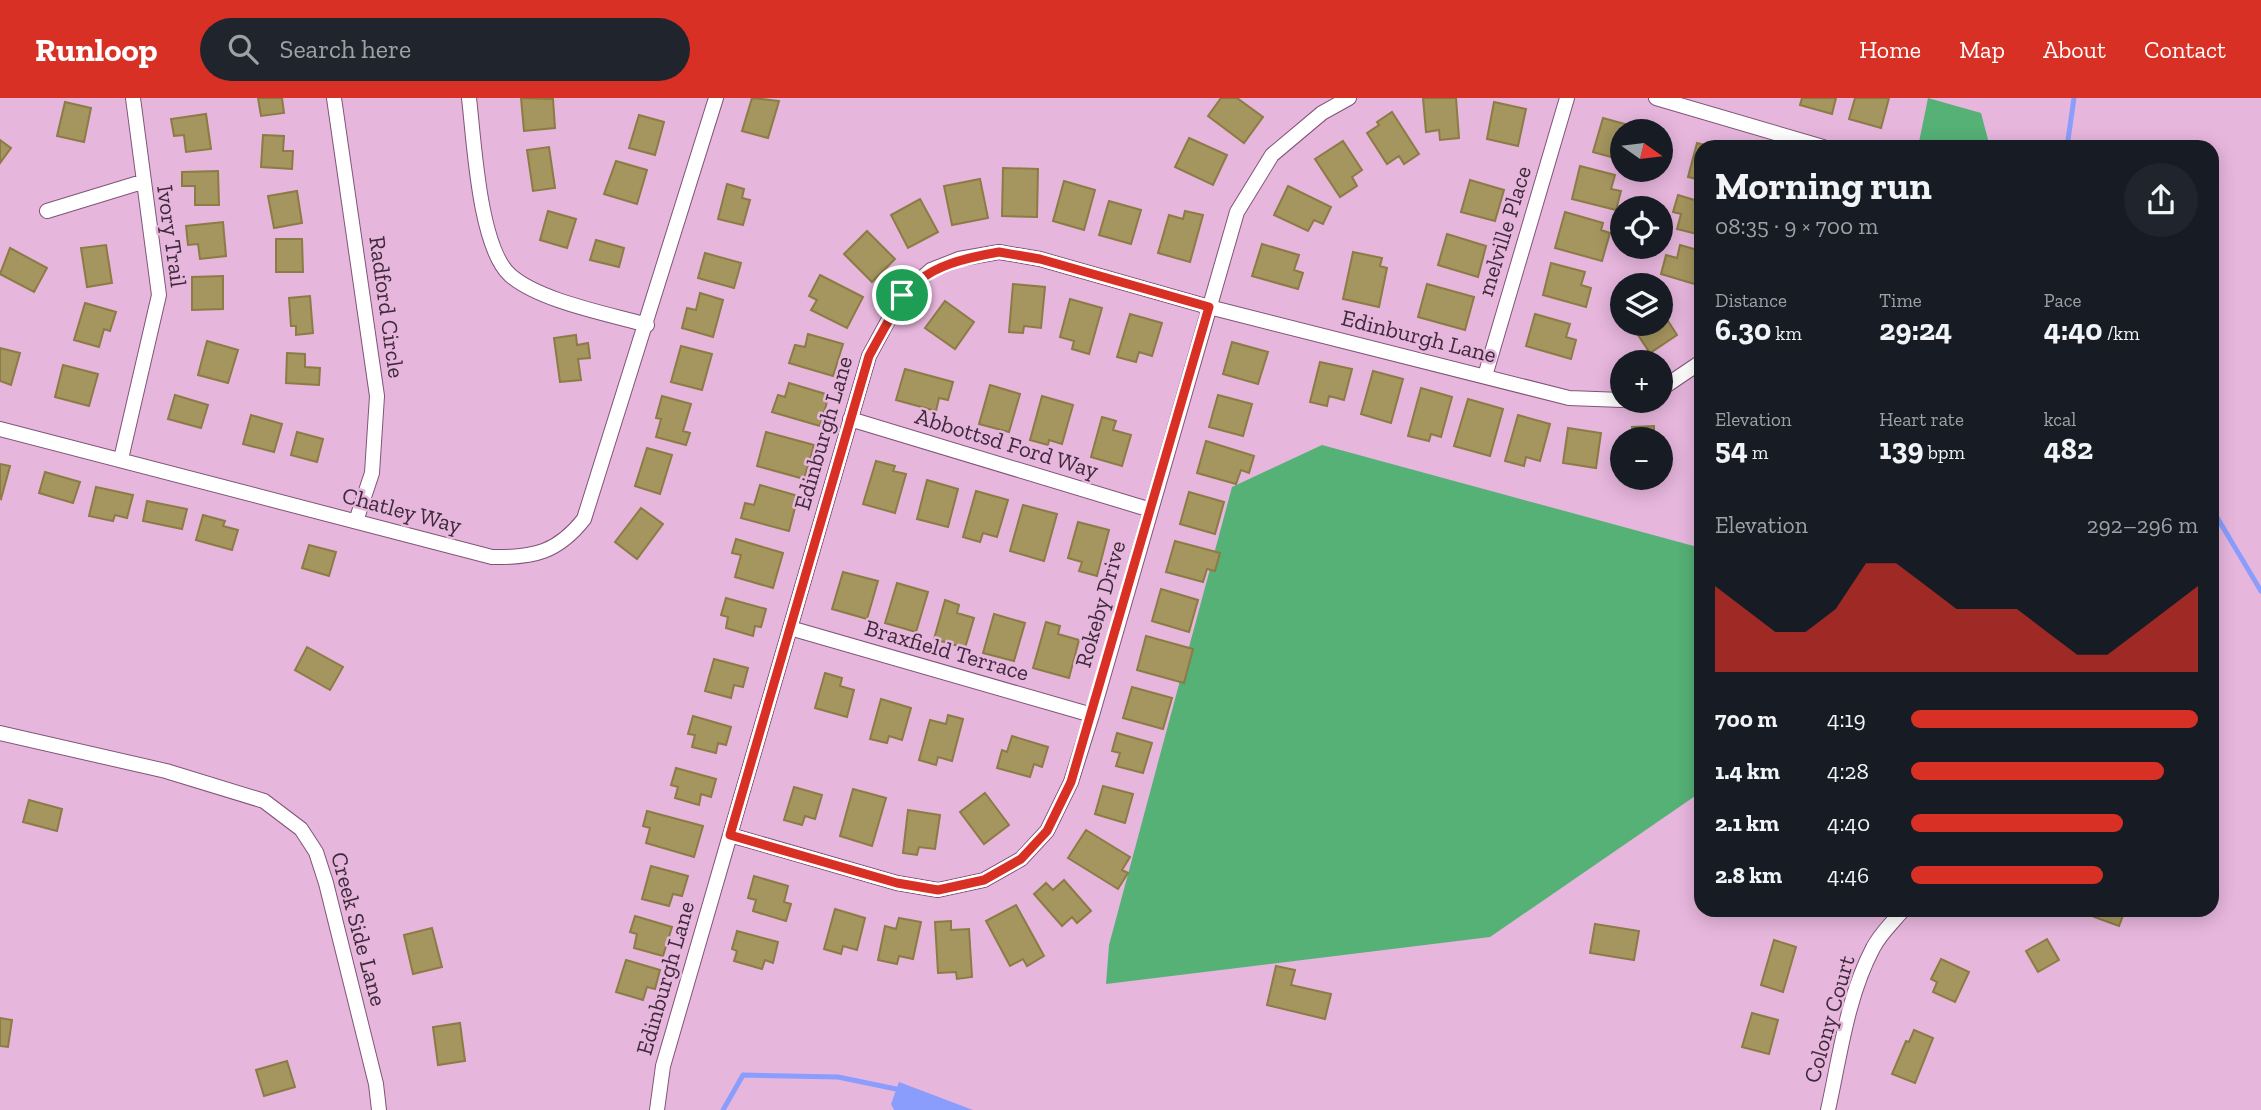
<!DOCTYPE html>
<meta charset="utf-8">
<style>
:root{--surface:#171b24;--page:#20242c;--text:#f1f3f6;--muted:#9ea1a6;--accent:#d93025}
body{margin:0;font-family:"Zilla Slab",serif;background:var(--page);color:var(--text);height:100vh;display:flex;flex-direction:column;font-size:26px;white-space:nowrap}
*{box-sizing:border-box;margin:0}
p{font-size:23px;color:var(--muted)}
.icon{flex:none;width:38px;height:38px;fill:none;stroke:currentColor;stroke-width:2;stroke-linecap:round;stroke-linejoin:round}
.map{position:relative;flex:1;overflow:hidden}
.drawer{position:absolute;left:1694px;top:42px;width:525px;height:777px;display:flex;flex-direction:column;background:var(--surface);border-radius:21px;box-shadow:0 4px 18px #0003}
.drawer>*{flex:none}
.needle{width:46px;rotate:104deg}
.fabs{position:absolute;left:1610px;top:21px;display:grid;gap:14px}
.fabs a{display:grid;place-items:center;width:63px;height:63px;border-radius:50%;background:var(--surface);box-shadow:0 4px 18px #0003;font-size:35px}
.pin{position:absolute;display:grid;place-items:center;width:60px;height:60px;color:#fff;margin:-30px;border:4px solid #fff;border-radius:50%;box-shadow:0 2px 7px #0007}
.round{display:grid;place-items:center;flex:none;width:74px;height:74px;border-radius:37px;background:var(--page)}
.summary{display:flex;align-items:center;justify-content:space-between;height:119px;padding:0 21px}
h1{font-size:38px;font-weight:800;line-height:52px}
.stats{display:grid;grid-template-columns:repeat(3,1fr);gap:10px;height:119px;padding:7px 21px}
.stats div{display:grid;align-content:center}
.stats b{font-size:30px;font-weight:800}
.stats small{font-size:19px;font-weight:400}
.stats p{font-size:19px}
.chart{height:196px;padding:14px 21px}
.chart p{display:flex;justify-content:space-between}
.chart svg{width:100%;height:126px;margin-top:7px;fill:var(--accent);opacity:.7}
ul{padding:0 21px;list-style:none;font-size:23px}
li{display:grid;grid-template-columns:112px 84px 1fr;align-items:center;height:52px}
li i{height:18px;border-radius:9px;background:var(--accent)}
header{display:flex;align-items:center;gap:42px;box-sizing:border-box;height:98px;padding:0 35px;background:var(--accent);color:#fff}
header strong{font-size:33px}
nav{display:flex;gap:38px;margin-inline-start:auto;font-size:24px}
.search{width:490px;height:63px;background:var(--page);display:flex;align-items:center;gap:18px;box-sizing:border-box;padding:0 24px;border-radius:38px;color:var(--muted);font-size:26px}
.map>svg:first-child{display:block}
</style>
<header>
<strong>Runloop</strong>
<div class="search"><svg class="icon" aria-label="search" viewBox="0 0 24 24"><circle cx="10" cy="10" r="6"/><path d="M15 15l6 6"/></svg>Search here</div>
<nav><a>Home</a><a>Map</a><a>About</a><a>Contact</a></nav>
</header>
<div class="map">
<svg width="2261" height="1012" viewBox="0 0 2261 1012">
<rect width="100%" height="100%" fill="#e7b6dd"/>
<path fill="#55b176" d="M1928 0 1981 15 1990 49H1918Z
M1322 347 1701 450V694L1490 839 1106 886 1109 847 1232 389Z"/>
<path fill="#8a9dfd" d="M899 984 973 1012H894L891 1006Z"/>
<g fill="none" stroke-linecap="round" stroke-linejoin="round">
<path stroke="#8a9dfd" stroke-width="5" d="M2067 49 2074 0
M2212 411 2261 493
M723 1012 743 977 838 979 901 992"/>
</g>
<path fill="#a5955e" stroke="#8b7b45" stroke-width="2" d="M258 0H282L284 15 261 18Z
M521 0 553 1 555 30 524 33Z
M752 0 779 3 768 40 742 33Z
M1221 0H1237L1263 19 1244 45 1208 18Z
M1423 0H1456L1459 40 1440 42 1439 32 1426 34Z
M1802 0H1836L1832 16 1800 7Z
M1855 0H1889L1881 30 1849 21Z
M65 4 91 10 84 44 57 38Z
M1494 4 1526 11 1518 48 1487 41Z
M1392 14 1419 56 1404 66 1399 58 1387 66 1367 35 1379 27 1377 24Z
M206 16 211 51 186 54 184 37 174 38 171 21Z
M639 17 664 24 655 57 629 50Z
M1603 20 1650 33H1622V62L1593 54Z
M263 37 284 38 283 53H293L292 71 261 69Z
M1189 40 1227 57 1213 87 1175 69Z
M0 42 11 50 0 65Z
M1343 43 1362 72 1352 79 1357 88 1340 99 1315 61Z
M1697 45 1712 49H1701V82L1688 79Z
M549 49 555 90 533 93 527 52Z
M616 63 647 72 637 106 604 96Z
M1580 68 1615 77 1611 91 1621 93 1616 112 1572 101Z
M1003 70 1038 71 1037 119 1002 118Z
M218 73 219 107H195V88H182V74Z
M980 81 988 120 952 127 944 88Z
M1470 82 1504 92 1495 123 1461 114Z
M1064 83 1095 92 1084 132 1053 123Z
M727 86 744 91 742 100 750 102 743 127 718 121Z
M1288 88 1331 109 1323 126 1314 122 1308 133 1274 117Z
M297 93 302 125 274 130 268 98Z
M1678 97 1701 104V137L1677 131 1681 116 1673 114Z
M920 101 938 134 908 150 891 117Z
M1109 103 1141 112 1131 146 1099 137Z
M548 113 576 121 567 150 540 142Z
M1185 113 1203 117 1190 164 1158 155 1169 117 1183 121Z
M1565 114 1603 125 1601 132 1610 135 1602 163 1555 150Z
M223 124 226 158 200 161 198 146 188 147 186 128Z
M867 133 895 161 872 184 844 156Z
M1447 136 1486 148 1478 179 1438 167Z
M276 141H302L303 174H276Z
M596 142 624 150 619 169 590 162Z
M1262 146 1299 157 1294 172 1303 175 1298 191 1252 178Z
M106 147 112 185 87 189 81 150Z
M1680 147 1701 153V188L1661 176 1666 157 1677 160Z
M10 150 47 170 34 194 0 176Z
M1353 154 1382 160 1380 168 1387 170 1379 209 1343 201Z
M705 155 741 165 734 190 698 180Z
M1551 165 1585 174 1581 187 1591 190 1586 209 1543 197Z
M820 177 863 199 847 230 811 212 817 202 809 198Z
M223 178V211L192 212V179Z
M1013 186 1045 189 1041 230 1024 228 1023 235 1009 234Z
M1427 186 1474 199 1465 232 1418 219Z
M700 195 723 202 713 239 682 230 687 210 696 212Z
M310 198 313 235 296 237V228H291L289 200Z
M1070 201 1102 210 1089 256 1072 251 1074 243 1060 239Z
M945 203 974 224 955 251 925 230Z
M85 205 116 214 110 233 104 231 99 249 74 242Z
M1661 212 1677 237 1650 255 1632 228 1661 226Z
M1130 216 1162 225 1152 258 1139 254 1136 264 1117 259Z
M1535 216 1570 226 1566 239 1576 242 1571 261 1526 248Z
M808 236 843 246 833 278 789 265 795 247 805 249Z
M576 237 577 247 588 245 590 260 578 261 581 282 560 284 554 240Z
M207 243 238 252 228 285 198 277Z
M1232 244 1268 254 1258 286 1223 276Z
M681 248 712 256 702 292 671 284Z
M0 250 20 255 11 287 0 283Z
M287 255 305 256V269L320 270 319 287 286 285Z
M1320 264 1352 271 1344 302 1329 298 1327 308 1310 304Z
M63 267 98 276 89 308 55 299Z
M905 271 953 284 948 302 939 300 936 313 896 302Z
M1373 273 1403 281 1391 325 1361 316Z
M789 285 829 297 820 328 772 314 778 297 785 299Z
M990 287 1020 296 1009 334 979 326Z
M1421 290 1452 299 1441 339 1431 336 1429 343 1408 338Z
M175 297 208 307 201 330 168 321Z
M1218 297 1252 306 1243 338 1209 329Z
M662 298 691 306 683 333 690 335 686 347 656 339 661 321 656 320Z
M1042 298 1073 307 1062 346 1049 342 1048 347 1030 342Z
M1468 301 1503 311 1490 358 1454 348Z
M251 317 282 326 274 354 243 346Z
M1518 317 1550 326 1540 363 1526 359 1524 368 1505 363Z
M1102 319 1116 323 1113 332 1131 337 1122 368 1091 359Z
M1654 328V341L1622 343V340L1633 339 1632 329Z
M1568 330 1601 335 1596 370 1563 365Z
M297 334 323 341 317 364 291 357Z
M766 334 814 347 804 381 757 368Z
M1206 343 1254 358 1249 375 1241 372 1236 386 1197 375Z
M647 350 672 357 660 396 635 388Z
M876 363 895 368 893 373 906 376 895 415 863 406Z
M0 366 10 368 1 401 0 400Z
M45 374 80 384 73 405 39 395Z
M927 382 958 391 948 429 917 421Z
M760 387 798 398 789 433 741 420 745 405 754 407Z
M96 389 133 397 127 420 115 417 113 423 89 418Z
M976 393 1008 402 997 439 983 435 980 444 963 439Z
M1189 394 1224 404 1215 436 1180 426Z
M147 403 187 411 182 431 143 423Z
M1023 407 1057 416 1044 463 1010 453Z
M641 410 663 426 637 461 615 444Z
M203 417 225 423 223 428 238 432 232 452 196 442Z
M1078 424 1109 432 1097 478 1079 473 1082 464 1068 460Z
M736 441 783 455 773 490 735 479 741 457 732 455Z
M1175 443 1220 455 1215 473 1207 471 1203 484 1166 474Z
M309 447 336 454 329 478 302 470Z
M843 474 878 483 867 521 832 511Z
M897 485 928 494 916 534 885 525Z
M1161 491 1198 502 1189 534 1152 523Z
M726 500 766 511 761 529 755 528 753 538 726 530 728 519 721 517Z
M945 502 959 507 957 515 974 520 965 550 934 541Z
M994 516 1025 525 1014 563 983 555Z
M1046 524 1060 528 1058 536 1079 542 1069 580 1033 570Z
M1146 538 1193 551 1184 585 1137 572Z
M307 549 343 569 330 592 295 572Z
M714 561 748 570 743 589 734 587 731 600 705 593Z
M825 575 842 580 840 588 854 592 847 619 815 610Z
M1132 589 1172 600 1163 631 1123 620Z
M881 601 911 610 902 642 889 638 887 645 870 641Z
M948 617 963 621 952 663 938 659 936 667 919 662 930 622 946 626Z
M693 618 731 629 726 647 718 645 716 655 692 649 695 637 688 636Z
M1117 635 1152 645 1143 675 1116 668 1120 655 1112 653Z
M1012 638 1048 649 1042 669 1034 666 1030 679 997 670 1002 652 1007 654Z
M676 670 716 681 711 699 701 696 699 707 675 700 678 689 671 687Z
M1103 688 1133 696 1125 725 1095 716Z
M794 689 822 697 815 721 805 718 802 727 784 722Z
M853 691 886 700 872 748 840 738Z
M985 695 1009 727 984 746 960 714Z
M29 702 62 711 57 733 23 724Z
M908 712 940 717 935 751 919 749 917 757 903 755Z
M647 713 703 728 694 759 646 745 650 730 643 728Z
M1086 732 1130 759 1122 772 1128 775 1118 791 1068 760Z
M651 768 688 778 682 798 673 796 669 808 642 801Z
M754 778 788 788 784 804 791 806 786 823 753 813 756 802 748 800Z
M1064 782 1091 813 1077 825 1072 819 1062 828 1034 796 1046 785 1053 792Z
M1016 807 1044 858 1027 868 1023 861 1010 868 986 823Z
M835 811 865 820 857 852 843 848 841 856 824 851Z
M2096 812H2125L2119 828 2094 819Z
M635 818 672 829 663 858 634 850 637 836 630 834Z
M899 820 921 824 913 861 899 858 897 866 878 862 885 828 896 831Z
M951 823V832L969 831 972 879 957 881 956 874 938 875 935 824Z
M1595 826 1639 833 1634 862 1590 855Z
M432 830 442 869 413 876 404 837Z
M737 833 778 844 773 865 765 862 762 871 734 863 737 853 732 851Z
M2047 841 2059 862 2038 874 2026 853Z
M1774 842 1796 849 1783 894 1761 887Z
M1941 861 1969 874 1955 904 1933 894 1937 884 1931 881Z
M626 862 660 872 655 891 647 889 643 902 616 894Z
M1276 868 1295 872 1291 887 1331 896 1325 921 1267 907Z
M1752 915 1778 922 1769 956 1742 949Z
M0 920 12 922 8 949 0 948Z
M460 925 465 963 438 967 433 929Z
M1914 932 1933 940 1915 985 1892 976 1906 943 1909 944Z
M287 963 295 989 264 998 256 972Z"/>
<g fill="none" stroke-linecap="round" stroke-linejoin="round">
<defs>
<path id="street" d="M334 0 377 298 372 375 356 423
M469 0C474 42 479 149 510 177 539 203 609 216 647 227
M1656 0 1823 49
M47 113 142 84
M1485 278 1567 0
M1661 291 1701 264
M850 321 1151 412
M0 331 492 459C534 460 558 454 584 421L716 0
M121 361 159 197 133 0
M790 530 1092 617
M0 635 166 673 264 703 301 731 316 754 326 785 376 986 379 1012
M730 737 897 785 938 792 984 782 1021 761 1047 733 1071 684 1092 617 1237 114 1272 57 1322 15 1349 0
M657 1012 663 968 869 258 902 197 931 172 959 161 999 154 1040 161 1209 209 1569 300 1622 302
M1828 1012C1840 958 1847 899 1873 850 1880 836 1893 824 1903 812"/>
</defs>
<use href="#street" stroke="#805477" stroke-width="16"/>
<use href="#street" stroke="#fff" stroke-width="14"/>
</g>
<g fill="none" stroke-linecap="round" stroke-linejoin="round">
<defs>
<path id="route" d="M999 154 1040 161 1209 209 1071 684 1047 733 1021 761 984 782 938 792 897 785 730 737 869 258C909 185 914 169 999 154Z"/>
</defs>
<use href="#route" stroke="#fff" stroke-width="14"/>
<use href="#route" stroke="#d93025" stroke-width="9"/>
</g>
<g text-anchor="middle" stroke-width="5" stroke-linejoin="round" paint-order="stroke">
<g font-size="23" fill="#3e2b3a" stroke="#e7b6dd">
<text transform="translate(1504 133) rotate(-73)" y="8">melville Place</text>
<text transform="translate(172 138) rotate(82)" y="8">Ivory Trail</text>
<text transform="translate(387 209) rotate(82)" y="8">Radford Circle</text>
<text transform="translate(1419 238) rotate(14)" y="8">Edinburgh Lane</text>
<text transform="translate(823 335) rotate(-74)" y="8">Edinburgh Lane</text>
<text transform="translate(1007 345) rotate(17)" y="8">Abbottsd Ford Way</text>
<text transform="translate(402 412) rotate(15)" y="8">Chatley Way</text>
<text transform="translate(1100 506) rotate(-74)" y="8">Rokeby Drive</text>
<text transform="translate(947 552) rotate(16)" y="8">Braxfield Terrace</text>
<text transform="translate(359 831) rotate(75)" y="8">Creek Side Lane</text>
<text transform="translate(665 880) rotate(-74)" y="8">Edinburgh Lane</text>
<text transform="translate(1829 921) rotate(-74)" y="8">Colony Court</text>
</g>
</g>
</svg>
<div class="fabs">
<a><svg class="needle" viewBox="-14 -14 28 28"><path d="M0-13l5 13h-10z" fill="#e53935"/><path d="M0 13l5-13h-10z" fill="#9ea1a6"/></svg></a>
<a><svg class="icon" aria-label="locate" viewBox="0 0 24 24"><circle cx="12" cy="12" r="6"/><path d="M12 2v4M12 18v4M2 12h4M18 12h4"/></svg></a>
<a><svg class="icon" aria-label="layers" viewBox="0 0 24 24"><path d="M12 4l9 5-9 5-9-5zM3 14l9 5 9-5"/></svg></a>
<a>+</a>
<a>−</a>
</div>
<div class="pin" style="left:902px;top:197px;background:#1e9e55"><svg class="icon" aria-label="arrive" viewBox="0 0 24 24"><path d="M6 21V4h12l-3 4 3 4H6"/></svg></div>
<section class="drawer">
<div class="summary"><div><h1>Morning run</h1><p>08:35 · 9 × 700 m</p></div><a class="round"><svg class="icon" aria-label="share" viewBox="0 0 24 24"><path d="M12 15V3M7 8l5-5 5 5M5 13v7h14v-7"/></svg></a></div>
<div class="stats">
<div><p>Distance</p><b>6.30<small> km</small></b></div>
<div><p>Time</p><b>29:24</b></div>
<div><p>Pace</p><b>4:40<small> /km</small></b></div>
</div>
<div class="stats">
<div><p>Elevation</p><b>54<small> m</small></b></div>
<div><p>Heart rate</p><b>139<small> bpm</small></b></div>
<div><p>kcal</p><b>482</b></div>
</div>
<div class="chart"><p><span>Elevation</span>292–296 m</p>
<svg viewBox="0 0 160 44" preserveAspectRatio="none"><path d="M0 44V14L10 22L20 30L30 30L40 22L50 6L60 6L70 14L80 22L90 22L100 22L110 30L120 38L130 38L140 30L150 22L160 14V44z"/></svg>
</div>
<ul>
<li><b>700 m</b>4:19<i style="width:100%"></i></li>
<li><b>1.4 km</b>4:28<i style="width:88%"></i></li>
<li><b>2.1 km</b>4:40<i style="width:74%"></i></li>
<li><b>2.8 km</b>4:46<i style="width:67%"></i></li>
</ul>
</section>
</div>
